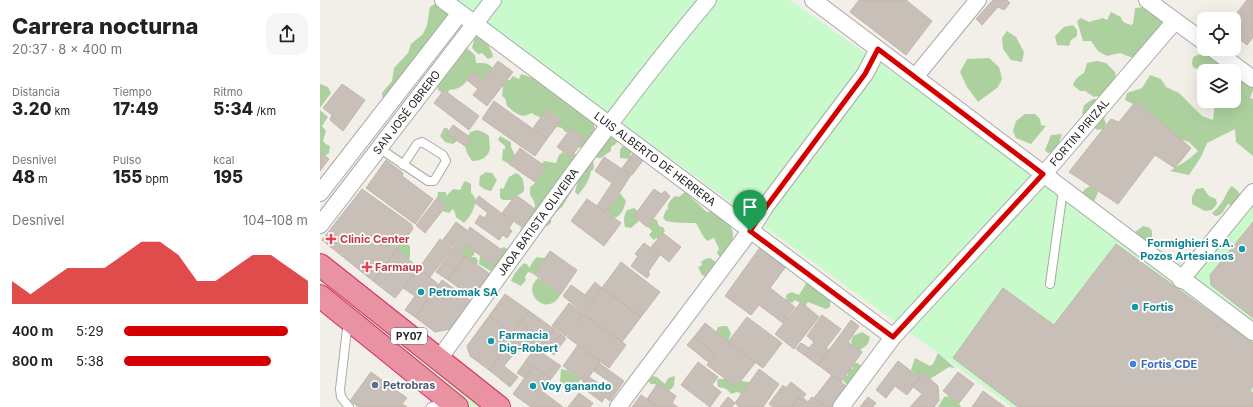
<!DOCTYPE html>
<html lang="es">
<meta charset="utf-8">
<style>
:root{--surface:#fff;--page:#f6f6f6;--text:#222;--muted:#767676;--accent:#d40000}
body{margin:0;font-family:Inter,sans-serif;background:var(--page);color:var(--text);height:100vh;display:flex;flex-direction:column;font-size:15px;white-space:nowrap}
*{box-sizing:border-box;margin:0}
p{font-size:13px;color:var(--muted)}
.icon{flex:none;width:22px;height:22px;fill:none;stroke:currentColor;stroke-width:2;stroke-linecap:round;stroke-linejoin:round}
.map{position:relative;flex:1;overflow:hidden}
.drawer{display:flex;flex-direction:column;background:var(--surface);width:320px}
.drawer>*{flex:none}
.fabs{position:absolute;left:877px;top:12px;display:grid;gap:8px}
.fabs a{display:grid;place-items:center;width:44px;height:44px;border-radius:8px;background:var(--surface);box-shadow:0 4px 16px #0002;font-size:20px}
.pin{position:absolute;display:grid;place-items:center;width:34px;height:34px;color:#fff;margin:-41px -17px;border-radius:50% 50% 50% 0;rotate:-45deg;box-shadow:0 0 4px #0007}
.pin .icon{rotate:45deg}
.round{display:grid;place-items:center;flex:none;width:42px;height:42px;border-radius:12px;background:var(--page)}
.head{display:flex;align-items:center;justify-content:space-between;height:68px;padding:0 12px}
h1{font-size:22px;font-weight:800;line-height:30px}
.stats{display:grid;grid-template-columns:repeat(3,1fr);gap:6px;height:68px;padding:4px 12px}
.stats div{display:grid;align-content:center}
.stats b{font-size:17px;font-weight:800}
.stats small{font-size:11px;font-weight:400}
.stats p{font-size:11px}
.chart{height:112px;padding:8px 12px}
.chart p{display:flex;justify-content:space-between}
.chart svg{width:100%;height:72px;margin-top:4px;fill:var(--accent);opacity:.7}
ul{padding:0 12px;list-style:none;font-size:13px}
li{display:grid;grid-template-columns:64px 48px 1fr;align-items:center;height:30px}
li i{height:10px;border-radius:5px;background:var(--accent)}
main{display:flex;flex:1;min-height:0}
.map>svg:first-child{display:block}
</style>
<main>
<section class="drawer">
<div class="head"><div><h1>Carrera nocturna</h1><p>20:37 · 8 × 400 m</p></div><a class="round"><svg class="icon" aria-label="share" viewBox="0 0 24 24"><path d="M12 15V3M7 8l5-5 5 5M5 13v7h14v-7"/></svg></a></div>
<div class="stats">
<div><p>Distancia</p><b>3.20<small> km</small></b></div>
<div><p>Tiempo</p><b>17:49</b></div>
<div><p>Ritmo</p><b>5:34<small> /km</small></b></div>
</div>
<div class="stats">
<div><p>Desnivel</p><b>48<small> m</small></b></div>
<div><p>Pulso</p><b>155<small> bpm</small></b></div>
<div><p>kcal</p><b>195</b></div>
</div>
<div class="chart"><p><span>Desnivel</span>104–108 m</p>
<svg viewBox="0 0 160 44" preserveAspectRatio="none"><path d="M0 44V30L10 38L20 30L30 22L40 22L50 22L60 14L70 6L80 6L90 14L100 30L110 30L120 22L130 14L140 14L150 22L160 30V44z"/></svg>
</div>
<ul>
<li><b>400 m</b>5:29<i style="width:89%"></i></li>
<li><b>800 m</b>5:38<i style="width:80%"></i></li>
</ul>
</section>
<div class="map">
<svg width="933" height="407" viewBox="0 0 933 407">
<rect width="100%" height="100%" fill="#f2efe9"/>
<path fill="#add19e" d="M116 3 133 5 128 15 129 19 63 100 62 93 72 81 74 68 88 53 91 44 103 34 107 25 110 7Z
M824 7C835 14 843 15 843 30L813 58 800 53 787 56 778 51 771 41H763L757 21 761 18 769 22 783 18 787 20 791 12 801 17C802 23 806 23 811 25L813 24 815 8Z
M753 25 757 30V36L751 40 749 46 737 45 735 36 744 27Z
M687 31 696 37 704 52 702 62 691 60 683 49 682 38Z
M155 36H160L168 42C168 47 173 52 173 57L168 59 162 53 158 54 152 48Z
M147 48 155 55 156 63C164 63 167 62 173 68L163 81 153 72C145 83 143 89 129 90L128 93 124 90 122 93 118 90 117 83 141 52Z
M887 51 909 69 907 71H892L890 69C883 72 879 71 873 67L872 63 873 57Z
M669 58 679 67 682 79 678 87 658 102 647 87 640 72 647 59Z
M777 61 786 63 795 72 797 83 791 94 774 97 765 91H760L753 85C755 79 759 76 764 73L767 63Z
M201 74C214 78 237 88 243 102L253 100 259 104 263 115 269 119 275 117 274 125 276 132 263 148 258 147 265 138 251 128 248 132H245L242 128 236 127 241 119 227 109 221 118 211 113C202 120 194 112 187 106L185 98 182 96 183 85 186 80H190L193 76 199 79Z
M830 75 841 79 846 87 859 93 882 116 893 120 895 101H914V77L918 75 933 81V90L930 98 933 99V156L916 142 915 129 887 143 881 157 869 175 850 171 869 159 878 151 869 142 853 137 821 108 805 100 807 93 822 88Z
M0 84 8 87 11 93 0 108Z
M773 99 782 100 788 109 784 119 786 123 784 129 777 130 773 126 762 113 764 105Z
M0 110 8 117 2 126 6 131 3 141 6 144 10 146 9 153 5 156 0 152Z
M705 114H715L720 119 721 125 726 126 711 144 696 138 693 131 696 121Z
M124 128H127L137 141 133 144 125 142 120 136Z
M157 130 163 132 169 136C169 140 170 146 170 149 168 158 160 161 152 161L147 153 145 146 150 138 148 136 150 132Z
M293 130 300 135C298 141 297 144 291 147V151L281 158H278L275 155Z
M742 134 739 143 740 151 728 153 725 150 731 135Z
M180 136 191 142V147L195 155 189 164 182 160 183 149H185V146L178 140Z
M308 142 312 150 309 159 300 158V149Z
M243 152 251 157 254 153 257 156 253 189 242 207 235 213 231 215V223L229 225 203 235 200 230C204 224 216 211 215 205 213 196 209 198 210 187L214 184 226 167 222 164 224 161 236 163 239 155Z
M273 160 274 169 271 171C270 180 264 188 258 195L255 192 258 180Z
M166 172 172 173 177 180 171 191 164 189 159 185 160 176Z
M196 173C204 177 204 183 204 191L199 195H196L192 200H183L180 198V188L183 189 189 177Z
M146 181 151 184V193C161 199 151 217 144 223L136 217 135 213 133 209 129 213 122 211 126 206 117 198 118 192H126V196L133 189 140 190 144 182Z
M770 186 775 187 778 193 770 209 757 199 765 189Z
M912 186 917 190 926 202 920 209 908 204C904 209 903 216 895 216L892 213C894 211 897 209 899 206 905 200 906 191 912 186Z
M883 188 889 196 896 199 897 204 892 210 885 211 872 204V197L876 189Z
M365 192 387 212 392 211C414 227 420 231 404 257L399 256 397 253 399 249 394 238 387 241 383 236 376 223C365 223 356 223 346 221L343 218 346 210 348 209C347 203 351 200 355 196L359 197Z
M300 193 306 201C304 208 302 216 294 218L287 212Z
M314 208 318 211 314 216 319 221 311 228 305 227C303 221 304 215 307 210Z
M333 219 337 220 339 226 343 227 345 231 338 239 336 238 334 240 329 235 332 231 328 227 329 224Z
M823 226 830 228 832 231V236L828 252 808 237Z
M84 240 90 246V258L88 259 76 249Z
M145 245 154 251V255L151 257H155L158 260 157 265 140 253Z
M184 247 190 250 172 272 159 264 160 256 174 265 183 252 180 249Z
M217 257 225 258 214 274 208 272 205 277 206 280 201 286 191 281C194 273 198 269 204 263L208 265 209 268 214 260Z
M390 258 396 262V268L388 277 382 275 378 267 382 265 381 262 385 259Z
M218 278 241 294C228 319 200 293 218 278Z
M487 282 510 298V307L506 309 488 302 485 306 475 300 472 303 467 301 466 297 467 294 472 292 479 295Z
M403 326H407L411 333 408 342 396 332 398 327Z
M542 332 550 337 548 344 539 351 532 346 531 341 533 336Z
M618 353 635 368 629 367 610 379 602 373 600 378 591 370 595 358 610 366 613 364Z
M534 363H538L541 366V370L536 373 535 377 532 378 531 382 528 385 525 383 523 380 525 376 528 375V371L531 368 533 369 532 365Z
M241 369 247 370 261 379C255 388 255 388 245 388L240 381Z
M333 376 337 377 345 384 348 378 355 376 354 386 349 391 338 384 337 385 334 384H331L328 381Z
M399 379H405L416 387 420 381 430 382 422 394 417 392 411 394C407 389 405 388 398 387L397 380Z
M629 396 639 403 641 407H618L624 397Z"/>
<path fill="#c8facc" d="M137 0H470L717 174 868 267 933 192V407H692L185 38Z
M0 275 164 407H149L0 287Z"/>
<path fill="#c7bfb8" stroke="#c4b6ab" d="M539 0H586L612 21 586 55 530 12Z
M673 0H687L690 3 684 10 678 7 662 25 656 19Z
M927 0H933V37L927 45 914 35V19H912Z
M178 61 193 72 167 106 153 95 158 89 147 80 153 72 163 81Z
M22 84 45 100 23 131 10 120 12 115 3 108Z
M124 90 159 116 149 130 114 103Z
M174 101 227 139 215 156 162 119Z
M816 101 871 148 855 168 835 155 798 204 749 172 791 119 799 122Z
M227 109 241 120 227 139 213 128Z
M133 125 151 138 145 146 127 134Z
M251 128 265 138 251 157 237 147Z
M200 148 226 167 215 182 189 164Z
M0 152 9 159 0 171Z
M314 152 324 159 312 175 302 168Z
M284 157 311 175 287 212 277 206 292 183 275 171Z
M66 160 83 173 82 176 113 199 95 224 46 188Z
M42 189 91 224 93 229 53 281 2 240Z
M334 189 341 194 345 191 350 196 327 227 314 216Z
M196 195 215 209 202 227 182 213Z
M159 196 193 222 189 228 192 231 187 238 183 235 179 240 155 223 160 215 164 218 168 213 154 202Z
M117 198 126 206 105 233 96 225Z
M267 199 301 223 284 246 251 221Z
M136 222 148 231 150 227 183 251 174 265 145 245 140 252 123 240Z
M933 222V318L891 285 890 275Z
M343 233 361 247 349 262 331 247Z
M120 239 132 248 110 277 99 268Z
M324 243 340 255 328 272 330 274 327 278 311 266 318 256 315 254Z
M796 244 933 343V386L930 391 933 393V407H698L633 358 683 288 734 325Z
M441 246 467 265 450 288 475 307 463 323 439 305 431 315 405 296Z
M133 248 145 256 128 280 116 272Z
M76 249 99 268 75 298 53 281Z
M230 251 257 270 241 294 214 274Z
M145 256 170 274 153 298 128 280Z
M301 262 340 292 321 317 282 288Z
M99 268 119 285 95 317 85 310 95 296 83 288Z
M122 280 151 301 130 329 115 332 95 317Z
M275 282 282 288 263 312 243 296 251 285 265 295Z
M282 288 321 317 302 342 263 314Z
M185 294 209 311 193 332V334L169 316Z
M481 302 499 317 474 349 455 334Z
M249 303 263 313 246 336 232 326Z
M209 311 234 329 217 351 193 332Z
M263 314 306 345 289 368 247 337Z
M502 315 521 329 506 348 509 350 498 365 476 349 481 343 489 348 494 342 487 336Z
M169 316 195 336 169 370 150 356 147 346Z
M427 317 462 343 443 368 408 342Z
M531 320 539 326 528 342 542 352 521 382 498 365Z
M385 323 435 363 416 387 387 365 395 354 374 337Z
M234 329 241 334 229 351 222 346Z
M241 334 246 338 234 355 229 351Z
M195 336 203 342 184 366 198 377 190 387 169 370Z
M374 337 395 354 388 362 367 345Z
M258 345 280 362 265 382 243 366Z
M215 348 241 366 231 379 213 366 205 378 197 373Z
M578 361 600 378 587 395 575 386 566 398 556 390Z
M378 362 398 377 392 385 401 392 390 407 361 385Z
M279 363 304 381 290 401 285 397 282 402 260 386 263 381 265 382 269 377 286 388 290 382 274 371Z
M213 366 231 379 211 407 193 394Z
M439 369 459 384 443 407H419L415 403Z
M51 372 87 398 82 404 87 407H39L30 401Z
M602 372 618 386 619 401 614 407H590L602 394 591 385 600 378Z
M638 372 654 384 639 403 623 391Z
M512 375 526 386 511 407H506L494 398Z
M471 382 486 394 481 400 478 398 472 407H452V406L449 404 463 385 466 388Z
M338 383 356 396 352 403 358 407H338L327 399Z
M663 391 685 407H652Z
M223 392 243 407H212Z
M259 393 273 403 270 407H248Z
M321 395 327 399 338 407H312Z
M408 397 415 403 412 407H400Z
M492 397 506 407H472L478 398 481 400 483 398 488 402Z
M548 397 556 403 553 407H540Z"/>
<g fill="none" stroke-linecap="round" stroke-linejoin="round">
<defs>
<path id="lane" d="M59 148 108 181H114L126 161 123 155 102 142 97 144 83 165
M730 284 743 190
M28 321 20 389 21 397 29 407
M111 407 127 401"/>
<g id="street">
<path id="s1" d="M123 0 573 337"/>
<path d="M493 0 933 332"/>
<path d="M827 0 884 42"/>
<path d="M893 49 933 79"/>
<path d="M595 77 658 0"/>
<path d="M0 193 140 13"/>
<path id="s2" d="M0 225 173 0"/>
<path d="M861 280 933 192"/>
<path id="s3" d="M119 359C207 238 292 114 388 0"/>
<path d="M298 407 430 231 445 207 545 74 558 49"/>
<path id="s4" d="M521 407 573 337 723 175 855 21"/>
</g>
<path id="highway" d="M0 265 179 407
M0 296 137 407"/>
</defs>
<use href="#lane" stroke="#a9a9a9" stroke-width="10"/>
<use href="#street" stroke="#a9a9a9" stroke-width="18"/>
<use href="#highway" stroke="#dc2a67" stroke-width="24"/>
<use href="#lane" stroke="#fff" stroke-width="8"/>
<use href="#street" stroke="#fff" stroke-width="16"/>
<use href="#highway" stroke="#e892a2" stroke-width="22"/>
</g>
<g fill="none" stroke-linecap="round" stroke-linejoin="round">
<defs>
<path id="route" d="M558 49 723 174 573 337 430 231 446 207 545 74Z"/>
</defs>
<use href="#route" stroke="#fff" stroke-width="8"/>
<use href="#route" stroke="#d40000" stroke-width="5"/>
</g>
<g fill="#e0444e" stroke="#fff" stroke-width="1.5">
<path d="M9 233h4v4h4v4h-4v4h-4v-4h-4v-4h4z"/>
<path d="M45 261h4v4h4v4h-4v4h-4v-4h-4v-4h4z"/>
</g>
<g fill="#0f9aa8" stroke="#fff" stroke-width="1.5">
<circle cx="922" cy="249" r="4"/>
<circle cx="101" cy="292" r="4"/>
<circle cx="815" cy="307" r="4"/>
<circle cx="171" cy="341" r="4"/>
<circle cx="213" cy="386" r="4"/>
</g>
<circle fill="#3f7fe0" stroke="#fff" stroke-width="1.5" cx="813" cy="364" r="4"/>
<circle fill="#5c6f8a" stroke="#fff" stroke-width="1.5" cx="55" cy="385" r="4"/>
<g text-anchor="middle" stroke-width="3.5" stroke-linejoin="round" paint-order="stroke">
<rect fill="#fff" stroke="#646464" stroke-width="1" x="71" y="328" width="36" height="16" rx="3"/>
<g font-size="10" font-weight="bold" fill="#222">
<text x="89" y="340">PY07</text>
</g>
<g font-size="11" fill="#222" stroke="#fff">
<text dy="4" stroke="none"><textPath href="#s2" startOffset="142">SAN JOSÉ OBRERO</textPath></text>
<text dy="4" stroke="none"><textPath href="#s4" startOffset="364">FORTIN PIRIZAL</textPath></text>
<text dy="4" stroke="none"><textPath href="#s1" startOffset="265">LUIS ALBERTO DE HERRERA</textPath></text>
<text dy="4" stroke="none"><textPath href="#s3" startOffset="169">JAOA BATISTA OLIVEIRA</textPath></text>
</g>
<g font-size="11" font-weight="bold" fill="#be3a42" stroke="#fff" text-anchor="start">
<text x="20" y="243">Clinic Center</text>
<text x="55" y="271">Farmaup</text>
</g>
<g font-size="11" font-weight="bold" fill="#0d838f" stroke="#fff" text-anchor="start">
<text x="914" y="247" text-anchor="end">Formighieri S.A.<tspan x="914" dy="13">Pozos Artesianos</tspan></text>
<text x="109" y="296">Petromak SA</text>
<text x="823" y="311">Fortis</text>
<text x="179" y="339">Farmacia<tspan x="179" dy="13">Dig-Robert</tspan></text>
<text x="221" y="390">Voy ganando</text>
</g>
<g font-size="11" font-weight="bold" fill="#366cbe" stroke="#fff" text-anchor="start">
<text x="821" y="368">Fortis CDE</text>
</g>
<g font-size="11" font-weight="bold" fill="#4e5e75" stroke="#fff" text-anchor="start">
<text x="63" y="389">Petrobras</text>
</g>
</g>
</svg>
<div class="fabs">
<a><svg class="icon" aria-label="locate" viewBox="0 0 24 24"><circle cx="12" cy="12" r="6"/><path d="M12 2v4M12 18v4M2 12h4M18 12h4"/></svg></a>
<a><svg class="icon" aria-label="layers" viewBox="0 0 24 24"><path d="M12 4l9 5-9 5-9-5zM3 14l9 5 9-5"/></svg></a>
</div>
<div class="pin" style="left:430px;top:231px;background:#1e9e55"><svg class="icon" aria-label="arrive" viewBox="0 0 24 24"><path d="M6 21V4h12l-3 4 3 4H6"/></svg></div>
</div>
</main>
